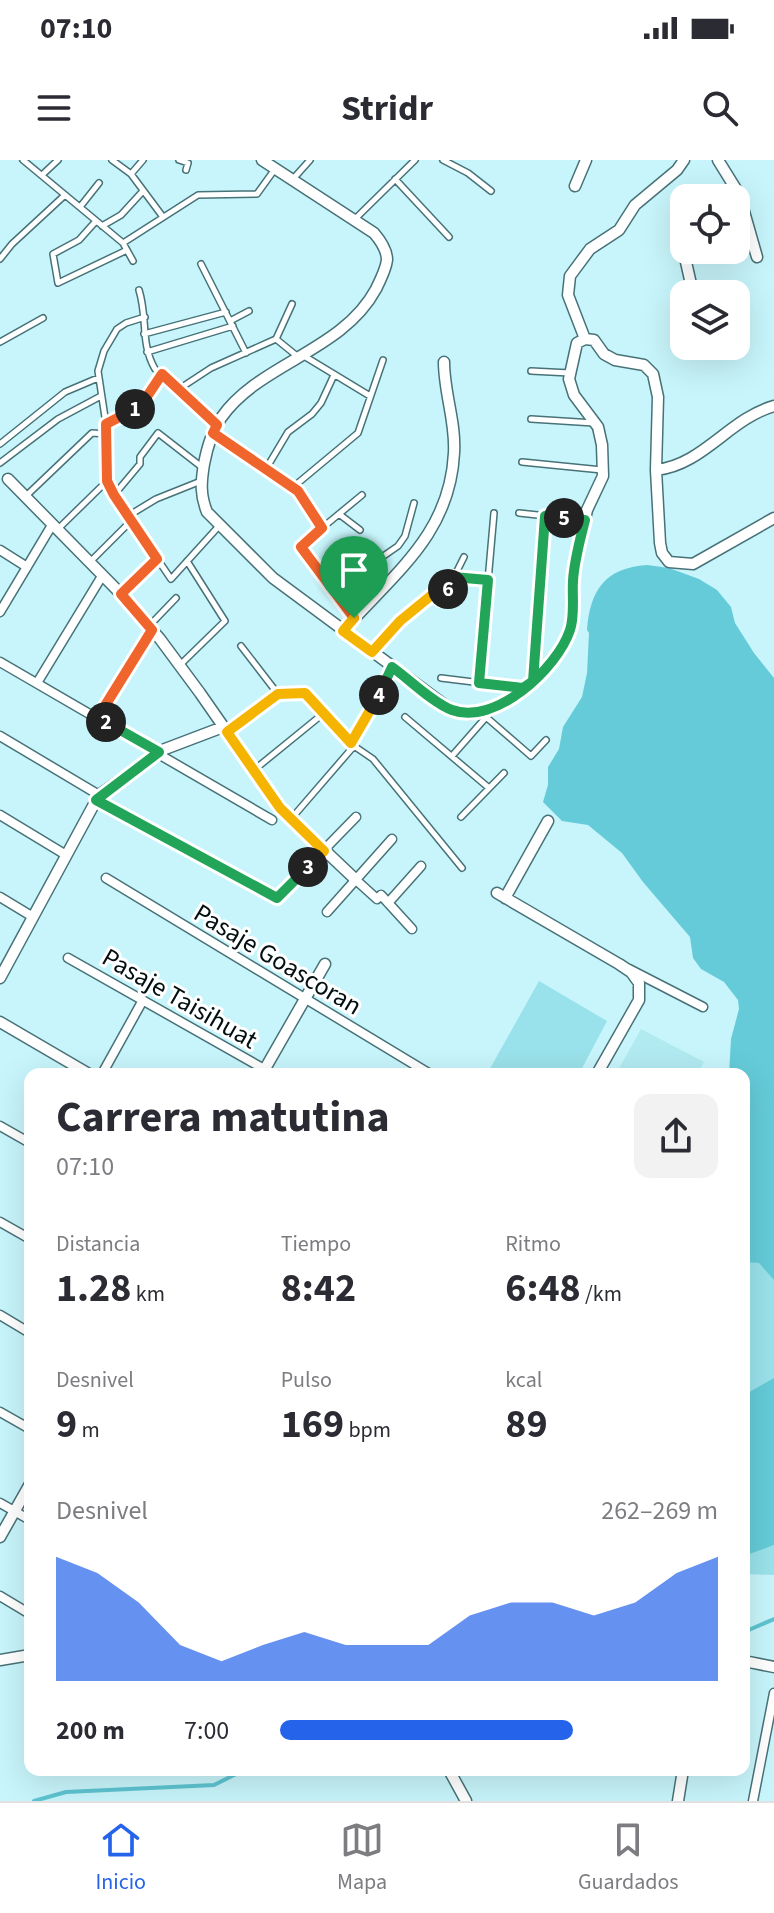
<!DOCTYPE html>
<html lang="es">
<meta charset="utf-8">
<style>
:root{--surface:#fff;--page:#f2f2f3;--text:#2b2b33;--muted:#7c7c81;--line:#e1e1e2;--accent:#2563eb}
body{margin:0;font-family:"Source Sans 3",sans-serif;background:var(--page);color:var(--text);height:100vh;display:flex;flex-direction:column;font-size:30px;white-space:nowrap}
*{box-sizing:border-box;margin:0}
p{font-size:26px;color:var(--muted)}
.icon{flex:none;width:44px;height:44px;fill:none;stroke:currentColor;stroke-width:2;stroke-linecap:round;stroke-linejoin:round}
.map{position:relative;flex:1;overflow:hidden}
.drawer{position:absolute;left:24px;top:908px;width:726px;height:708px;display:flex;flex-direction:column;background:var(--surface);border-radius:16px;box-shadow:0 8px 32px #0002}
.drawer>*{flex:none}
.buttons{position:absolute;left:670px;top:24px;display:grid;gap:16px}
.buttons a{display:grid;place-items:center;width:80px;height:80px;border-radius:16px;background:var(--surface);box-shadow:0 8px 32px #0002;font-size:40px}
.pin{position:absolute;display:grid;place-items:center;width:68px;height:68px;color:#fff;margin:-82px -34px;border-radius:50% 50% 50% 0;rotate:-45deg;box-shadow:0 0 8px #0007}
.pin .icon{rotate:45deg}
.km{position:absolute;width:40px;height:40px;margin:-20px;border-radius:50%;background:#222;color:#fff;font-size:22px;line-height:40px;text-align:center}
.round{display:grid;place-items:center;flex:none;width:84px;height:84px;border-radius:16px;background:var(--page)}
.head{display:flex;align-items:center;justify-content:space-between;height:136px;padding:0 32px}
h1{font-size:44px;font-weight:700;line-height:60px}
.figures{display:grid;grid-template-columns:repeat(3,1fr);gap:12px;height:136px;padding:8px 32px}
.figures div{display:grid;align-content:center}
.figures b{font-size:40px;font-weight:700}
.figures small{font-size:22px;font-weight:400}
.figures p{font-size:22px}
.chart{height:224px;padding:16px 32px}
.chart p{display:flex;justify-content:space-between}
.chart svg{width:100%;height:144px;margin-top:8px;fill:var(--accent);opacity:.7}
ul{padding:0 32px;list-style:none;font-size:26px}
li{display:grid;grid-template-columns:128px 96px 1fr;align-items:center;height:60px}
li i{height:20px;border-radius:10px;background:var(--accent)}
.status{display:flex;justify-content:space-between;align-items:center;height:56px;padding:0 40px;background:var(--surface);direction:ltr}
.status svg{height:22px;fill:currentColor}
header{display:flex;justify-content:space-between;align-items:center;height:104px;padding:0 32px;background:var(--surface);font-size:36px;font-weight:700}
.menu{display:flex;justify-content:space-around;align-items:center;height:112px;border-top:2px solid var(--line);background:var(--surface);font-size:22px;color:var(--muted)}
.menu a{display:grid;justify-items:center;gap:4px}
.menu .selected{color:var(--accent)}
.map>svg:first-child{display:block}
</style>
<div class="status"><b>07:10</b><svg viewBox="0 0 49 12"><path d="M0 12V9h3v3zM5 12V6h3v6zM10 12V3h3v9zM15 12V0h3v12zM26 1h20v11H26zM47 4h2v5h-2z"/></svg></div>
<header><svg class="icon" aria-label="menu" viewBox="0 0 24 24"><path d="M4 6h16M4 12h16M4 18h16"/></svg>Stridr<svg class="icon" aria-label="search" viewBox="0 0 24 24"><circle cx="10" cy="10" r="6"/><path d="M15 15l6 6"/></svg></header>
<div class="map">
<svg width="774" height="1641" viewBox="0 0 774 1641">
<rect width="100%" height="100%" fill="#c7f5fb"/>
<path fill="#b2eaf1" d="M641 869 704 902 697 914H616Z"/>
<path fill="#9ae2eb" d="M539 821 607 861 579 914H487Z
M744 1063 774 1088V1415L744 1414Z"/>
<path fill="#65cbd8" d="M647 405 669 408 699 419 717 430 731 447 735 463 754 493 774 518V1120L759 1103 744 1102V999L747 993 744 987V914H729L731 879 739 849 738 840 724 822 701 809 693 798 690 777 643 722 622 693 588 665 562 661 543 642 548 625V607L559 589 563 567 582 537 587 513 589 473 587 470C590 430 605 408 647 405Z
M774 1218V1385L744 1396V1235Z"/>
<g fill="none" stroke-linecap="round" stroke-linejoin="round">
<path stroke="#5ec4d1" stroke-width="4" d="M744 1472 774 1459
M34 1641 66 1632 214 1625 244 1610"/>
<defs>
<path id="service" d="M23 0 123 83 133 101
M112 0 131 14 163 57
M179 0 188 3 186 10
M443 0 468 13 491 31
M131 14 143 0
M42 15 58 0
M293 19 310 0
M395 19 449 77
M80 47 99 23
M355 59 415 0
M96 61 79 80 53 94 58 123 127 90
M102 66 121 55 143 31
M123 83 198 35 257 34 275 9
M0 99 12 84 65 35
M201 104 246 193
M139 130C148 159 140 183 155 209L217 264
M145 157 126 163 117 169 104 191 98 211 106 264 107 321 114 335 171 419 219 366
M230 161 249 151
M144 174 226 152
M276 179 297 196
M0 182 43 158
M147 192 233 166
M304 196 370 236
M531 211 570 213
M179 229 211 208 276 179 292 144
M531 259 594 263
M106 264 140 247 162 214
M214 273 298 331 322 368 301 387 353 458
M0 284 65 232 98 218
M522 302 602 310
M0 303 58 259 101 236
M266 309 288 272 312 254 321 243 334 215
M292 328 358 273 383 200
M114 335 140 304V297L158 273 203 308
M26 336 92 273 106 274
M519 353 584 360
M339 354 360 370
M128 356 156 339 201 321
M322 368 362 335
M58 369 107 321
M90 402 131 361
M453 417 488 420
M333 431 398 386 405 376 414 343
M122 434 157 399
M150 465 176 438
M372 492 400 461 433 434 440 440 447 431 464 397
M181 504 225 461 187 401
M441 518 522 528
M533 520 545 356
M479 523 494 353
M278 534 305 533 354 586 373 599 462 708
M405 557 489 628
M486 557 531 596 546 580
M228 572 278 534 241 486
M351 583 372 550 392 507
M452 596 488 555
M254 610 324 553
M461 657 504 613
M291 659 354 586"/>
<path id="pedestrian" d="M0 390 27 407
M0 452 52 365
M0 502 272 660
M37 523 102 416
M98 557 152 470
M0 576 99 635
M96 640 277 738 356 657
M0 655 66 695
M106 718 430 914
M356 720 377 739 381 735 412 769
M0 737 33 757
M388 743 421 706
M327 752 392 679
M68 798 273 914
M629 809 703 847
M102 914 143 840
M0 966 30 983
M0 1062 30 1079
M0 1155 30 1173
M0 1252 30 1269
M0 1343 30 1360
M0 1436 30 1454
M753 1641 774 1533"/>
<path id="minor" d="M262 0 374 73C380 80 387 90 387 100 386 109 380 121 376 129 342 192 259 203 221 258 212 271 207 288 204 304 201 322 200 335 207 352L273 418 450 549 470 554 488 551 510 538 535 519 555 498 571 469 573 417 581 377 587 350 603 316 602 285 598 267 574 235 569 219 577 183 585 179
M718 0 739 34 757 97
M575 26 586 0
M691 90 686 102 693 133
M585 179 594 180 604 194 615 200 644 205 653 214 658 237 656 310 660 383 662 393 669 402 693 404 774 358
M585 179 568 135 570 116 590 89 619 70 635 45 677 10 684 0
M656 310C703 305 729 259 774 246
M8 319 120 433 160 479 200 533 280 648 356 720
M343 471C393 414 450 375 454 293 456 262 444 233 444 202
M497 733 619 804 631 812 639 823V840L597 914
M505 738 548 661
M0 818 99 635 165 589 223 567
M0 862 89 914
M262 914 325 804
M0 1377 30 1324
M0 1500 30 1495
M744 1501 774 1507
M449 1610 466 1641
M678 1641 683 1610"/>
</defs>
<use href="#service" stroke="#477277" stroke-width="8"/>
<use href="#pedestrian" stroke="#477277" stroke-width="11"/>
<use href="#minor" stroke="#477277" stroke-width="13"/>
<use href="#service" stroke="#fff" stroke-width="5"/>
<use href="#pedestrian" stroke="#fff" stroke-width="8"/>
<use href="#minor" stroke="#fff" stroke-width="10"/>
</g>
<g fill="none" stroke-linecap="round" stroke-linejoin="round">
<defs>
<path id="split-1" d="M135 249 140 247 162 214 217 265 213 273 298 331 322 368 301 387 354 458"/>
<path id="split-2" d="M106 562 98 557 152 470 121 434 157 399 114 335 107 321 106 264 135 249"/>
<path id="split-3" d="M106 562 159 592 96 640 277 738 308 707"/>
<path id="split-4" d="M308 707 324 691 280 648 227 572 278 534 305 533 351 583 379 535"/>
<path id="split-5" d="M379 535 392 507C409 519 433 543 452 550 495 566 557 509 570 470 575 456 572 436 573 421 574 401 580 380 585 360L564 358"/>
<path id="split-6" d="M448 429 453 417 488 420 479 523 523 528 533 521 545 356 564 358"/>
<path id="split-7" d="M354 458 343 471 372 492 400 461 433 434 440 440 448 429"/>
</defs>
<use href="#split-1" stroke="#fff" stroke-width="16"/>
<use href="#split-2" stroke="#fff" stroke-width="16"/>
<use href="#split-3" stroke="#fff" stroke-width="16"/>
<use href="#split-4" stroke="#fff" stroke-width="16"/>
<use href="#split-5" stroke="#fff" stroke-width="16"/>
<use href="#split-6" stroke="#fff" stroke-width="16"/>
<use href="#split-7" stroke="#fff" stroke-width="16"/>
<use href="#split-1" stroke="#f0652b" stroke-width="10"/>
<use href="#split-2" stroke="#f0652b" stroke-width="10"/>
<use href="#split-3" stroke="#22a559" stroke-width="10"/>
<use href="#split-4" stroke="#f5b400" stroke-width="10"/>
<use href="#split-5" stroke="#22a559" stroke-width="10"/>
<use href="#split-6" stroke="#22a559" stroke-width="10"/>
<use href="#split-7" stroke="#f5b400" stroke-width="10"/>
</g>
<g text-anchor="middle" stroke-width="6" stroke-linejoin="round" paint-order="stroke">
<g font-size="26" fill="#010f11" stroke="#fff">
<text transform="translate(278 799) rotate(31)" y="9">Pasaje Goascoran</text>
<text transform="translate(180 838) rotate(30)" y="9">Pasaje Taisihuat</text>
</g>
</g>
</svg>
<div class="buttons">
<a><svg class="icon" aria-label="locate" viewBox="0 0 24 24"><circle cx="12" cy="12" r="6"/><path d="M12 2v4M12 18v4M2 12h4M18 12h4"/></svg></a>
<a><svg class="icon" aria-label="layers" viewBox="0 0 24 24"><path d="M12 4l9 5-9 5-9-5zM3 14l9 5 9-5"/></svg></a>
</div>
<div class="pin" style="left:354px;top:458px;background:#1e9e55"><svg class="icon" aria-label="arrive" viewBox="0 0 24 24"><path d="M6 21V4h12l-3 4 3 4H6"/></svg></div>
<b class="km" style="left:135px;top:249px">1</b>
<b class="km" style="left:106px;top:562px">2</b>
<b class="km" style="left:308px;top:707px">3</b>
<b class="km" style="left:379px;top:535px">4</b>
<b class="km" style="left:564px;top:358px">5</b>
<b class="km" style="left:448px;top:429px">6</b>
<section class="drawer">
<div class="head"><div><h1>Carrera matutina</h1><p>07:10</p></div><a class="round"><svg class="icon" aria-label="share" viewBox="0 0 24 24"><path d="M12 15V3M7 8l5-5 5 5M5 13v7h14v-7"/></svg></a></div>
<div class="figures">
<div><p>Distancia</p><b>1.28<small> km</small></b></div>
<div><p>Tiempo</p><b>8:42</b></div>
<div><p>Ritmo</p><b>6:48<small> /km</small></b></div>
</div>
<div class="figures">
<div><p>Desnivel</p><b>9<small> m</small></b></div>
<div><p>Pulso</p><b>169<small> bpm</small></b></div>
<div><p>kcal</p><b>89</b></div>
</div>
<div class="chart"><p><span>Desnivel</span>262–269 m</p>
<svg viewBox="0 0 160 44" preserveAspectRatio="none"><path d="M0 44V6L10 11L20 20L30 33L40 38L50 33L60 29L70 33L80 33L90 33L100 24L110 20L120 20L130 24L140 20L150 11L160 6V44z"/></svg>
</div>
<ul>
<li><b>200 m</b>7:00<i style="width:67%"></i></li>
</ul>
</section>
</div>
<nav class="menu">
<a class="selected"><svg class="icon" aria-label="home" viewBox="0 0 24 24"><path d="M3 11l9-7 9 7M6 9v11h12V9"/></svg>Inicio</a>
<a><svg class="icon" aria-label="map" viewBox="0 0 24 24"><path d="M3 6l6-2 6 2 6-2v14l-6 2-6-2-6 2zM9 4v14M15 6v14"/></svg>Mapa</a>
<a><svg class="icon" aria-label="saved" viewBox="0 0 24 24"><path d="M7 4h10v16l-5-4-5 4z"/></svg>Guardados</a>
</nav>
